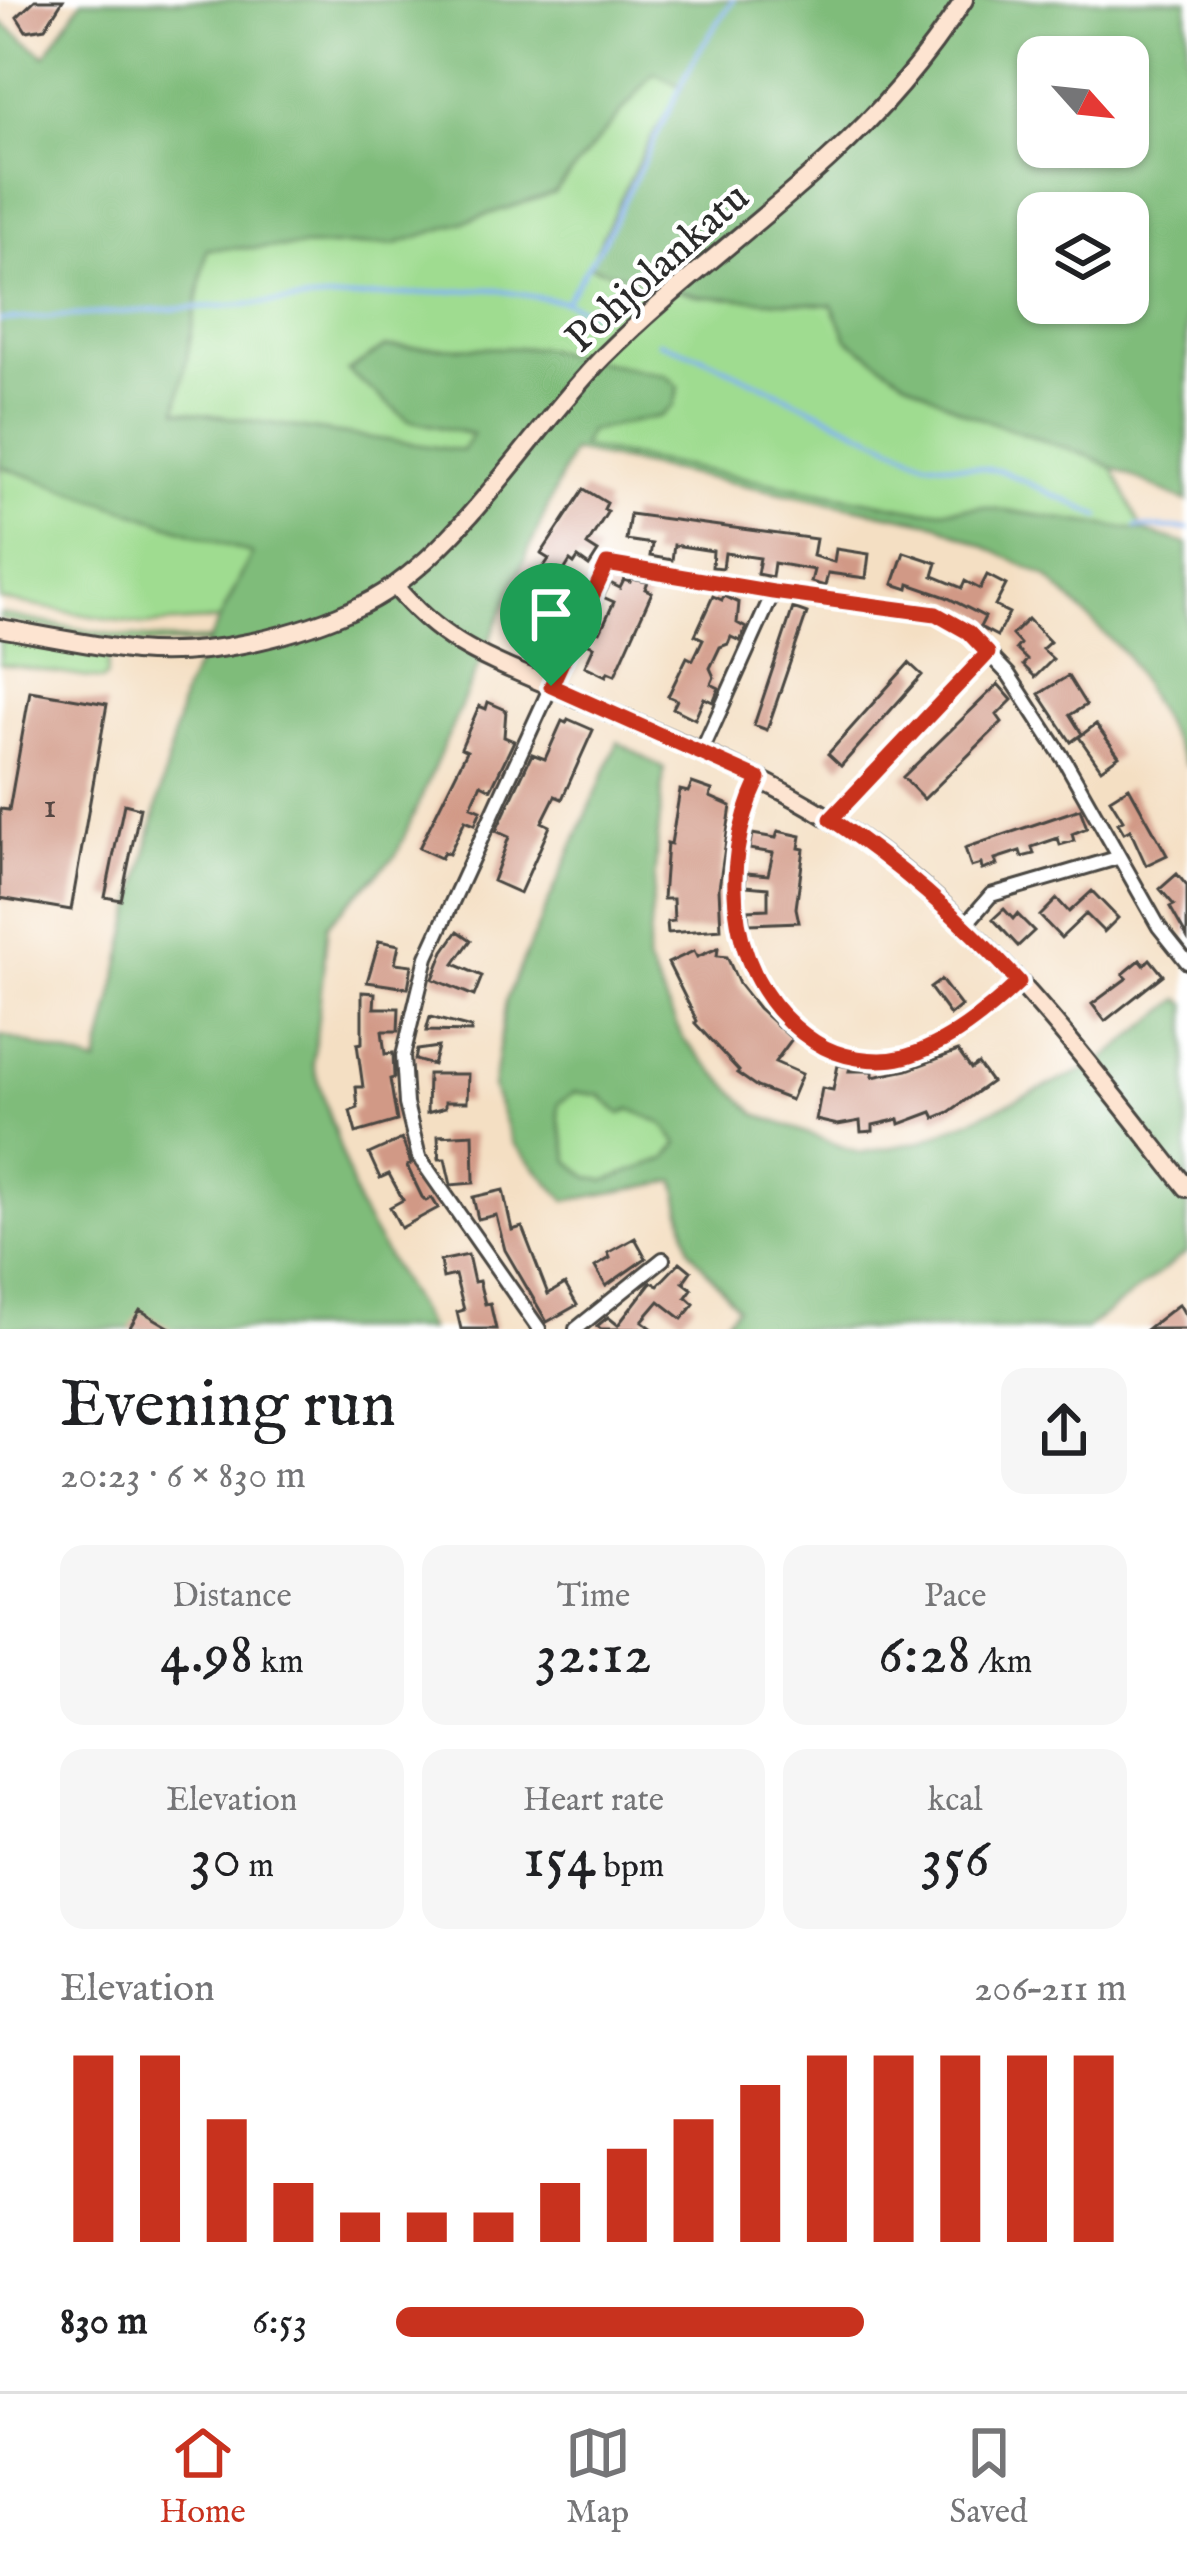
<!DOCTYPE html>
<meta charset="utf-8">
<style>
:root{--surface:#fff;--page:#f6f6f6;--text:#202124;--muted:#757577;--line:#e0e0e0;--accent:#c8321e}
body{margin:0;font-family:"IM FELL English",serif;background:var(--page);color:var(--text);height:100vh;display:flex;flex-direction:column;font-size:45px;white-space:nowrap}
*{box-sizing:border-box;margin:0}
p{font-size:39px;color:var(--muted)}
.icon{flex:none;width:66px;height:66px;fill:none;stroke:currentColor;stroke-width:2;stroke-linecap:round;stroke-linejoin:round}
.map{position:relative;height:1329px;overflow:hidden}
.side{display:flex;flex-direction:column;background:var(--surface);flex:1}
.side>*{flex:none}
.needle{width:78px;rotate:117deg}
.controls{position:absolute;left:1017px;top:36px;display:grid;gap:24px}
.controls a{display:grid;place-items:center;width:132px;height:132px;border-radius:24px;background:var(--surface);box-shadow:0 3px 9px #0004;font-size:60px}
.pin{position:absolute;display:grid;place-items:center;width:102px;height:102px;color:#fff;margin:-123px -51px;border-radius:50% 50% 50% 0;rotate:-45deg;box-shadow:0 0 12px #0007}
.pin .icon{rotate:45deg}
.round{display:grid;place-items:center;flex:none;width:126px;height:126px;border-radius:24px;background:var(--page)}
.head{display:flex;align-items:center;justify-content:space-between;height:204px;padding:0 60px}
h1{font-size:66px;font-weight:600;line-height:90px}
.figures{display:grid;grid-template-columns:repeat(3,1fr);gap:18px;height:204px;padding:12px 60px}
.figures div{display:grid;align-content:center;border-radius:24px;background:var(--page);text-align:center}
.figures b{font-size:60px;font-weight:600}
.figures small{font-size:33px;font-weight:400}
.figures p{font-size:33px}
.chart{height:336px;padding:24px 60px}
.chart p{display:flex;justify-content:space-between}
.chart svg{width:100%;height:216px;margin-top:12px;stroke:var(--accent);stroke-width:6}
ul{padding:0 60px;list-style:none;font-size:39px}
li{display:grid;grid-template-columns:192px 144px 1fr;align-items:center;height:90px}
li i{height:30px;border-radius:15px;background:var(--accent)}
.menu{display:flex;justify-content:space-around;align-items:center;height:168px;border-top:3px solid var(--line);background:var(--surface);font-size:33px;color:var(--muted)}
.menu a{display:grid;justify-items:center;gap:6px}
.menu .on{color:var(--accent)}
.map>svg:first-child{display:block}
</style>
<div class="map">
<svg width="1187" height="1329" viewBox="0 0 1187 1329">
<rect width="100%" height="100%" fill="#fff"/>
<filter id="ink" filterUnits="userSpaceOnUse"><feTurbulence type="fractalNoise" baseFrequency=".00833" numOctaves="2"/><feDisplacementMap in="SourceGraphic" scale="24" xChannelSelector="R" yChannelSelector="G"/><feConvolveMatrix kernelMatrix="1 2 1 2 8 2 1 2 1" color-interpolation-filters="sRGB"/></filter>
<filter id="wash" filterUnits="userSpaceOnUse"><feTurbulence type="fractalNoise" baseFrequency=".004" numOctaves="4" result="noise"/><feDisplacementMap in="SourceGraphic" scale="48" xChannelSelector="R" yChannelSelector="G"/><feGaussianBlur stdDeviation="2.7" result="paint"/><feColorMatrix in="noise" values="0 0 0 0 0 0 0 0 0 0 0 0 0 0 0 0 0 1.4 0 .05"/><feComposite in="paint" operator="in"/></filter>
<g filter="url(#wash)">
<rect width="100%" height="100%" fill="#f4dfc3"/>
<path fill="#9fdc90" stroke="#65845e" stroke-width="3" d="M654 73 683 86 643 153 589 265 698 296 832 305 848 339 1113 468 1143 531 982 507 922 511 580 447 588 431 661 416 666 376 539 348 348 371 408 420 474 435 462 451 176 410 0 281 207 249 395 244 554 193Z
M0 466 253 553 220 620 143 625 0 600Z
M0 614C76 628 147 646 224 638V643L136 644 0 620Z
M0 639 109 656 107 676 102 680 0 664Z
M575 1092 599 1095 621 1114 630 1109 664 1124 678 1143 667 1159 605 1181 588 1177 569 1161C567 1141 555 1122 559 1103Z"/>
<path fill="#7fbc7a" stroke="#557452" stroke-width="3" fill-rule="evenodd" d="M82 0H1187V502L1088 456 965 413 904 379 847 339 832 305 698 296 589 266 643 153 682 87 654 73 554 193 395 244 207 249 177 410 462 451 473 434 408 420 348 371 385 347 539 348 667 376 679 387 674 405 661 416 589 431 581 447 922 511 982 507 1143 531 1187 544V767L1127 656 1046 576 937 524 572 451 396 855 328 924 313 1064 359 1208 429 1329H0V1035L97 1064 184 691 252 554 0 466V21L45 56ZM1038 57H1128V147H1038ZM1038 213H1128V303H1038Z
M618 742 664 769 647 962 683 1039 756 1114 859 1153 920 1142 1098 1064 1180 999 1187 1005V1252L1086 1329H719L737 1307 689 1249 676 1181 566 1201 512 1142 493 1088 506 1000ZM575 1092 600 1095 621 1114 630 1109 663 1124 678 1144 666 1159 605 1181 588 1177 569 1161C567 1142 555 1122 559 1103Z"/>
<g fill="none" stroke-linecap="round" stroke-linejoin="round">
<path stroke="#84b4ef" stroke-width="4.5" d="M565 302 605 239 697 54 733 0
M0 320 490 289 565 302 599 314
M659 342 703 357 925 461 1002 471 1100 516
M1136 527 1187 529"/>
</g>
<g id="blocks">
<path fill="#d19986" d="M35 0H63L45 28 26 31 17 17Z
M584 489 607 503 604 509 608 511 587 545 598 552 589 566 578 558 574 564 570 561 553 589 557 597 552 605 562 610 555 621 545 615 531 635 508 618 512 613 506 609 529 574 536 578 549 559 541 554Z
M630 514 816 539 813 556 834 562 836 549 869 554 866 578 828 573 825 586 811 582 814 570 774 563 772 577 757 574 760 558 725 553 723 568 712 567 713 551 674 545 672 560 650 556 652 544 626 540Z
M904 552 937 563 933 576 962 588 965 581 980 589 987 575 1006 585 995 606 1009 613 997 636 980 627 985 617 946 597 909 584 908 589 893 584Z
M631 579 648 582 645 589 652 592 615 675 608 672 606 676 585 666 594 646 583 642 589 628 600 632 614 602 603 597 610 583 620 588 624 580 630 582Z
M713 596 722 600 724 596 739 603 737 623 746 628 740 641 731 637 728 644 720 647 710 668 714 677 711 684 719 688 713 702 704 698 695 719 673 708 677 700 668 696 687 657 693 660 703 639 695 635Z
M793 608 807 613 767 730 754 725Z
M1028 619 1050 642 1042 649 1053 659 1035 677 1023 665 1027 660 1016 649 1020 644 1012 635Z
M909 663 922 675 841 766 828 754Z
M1068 676 1086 705 1070 715 1082 734 1071 742 1039 694Z
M998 684 1012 700 997 715 1002 722 924 799 903 777Z
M30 691 107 704 71 910 0 898V809L9 810Z
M488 702 506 710 504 737 514 741 491 789 481 784 471 806 481 810 475 824 465 820 449 854 444 852 441 858 419 848 467 751 461 748 479 706 486 709Z
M568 719 593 730 562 799 555 796 542 822 550 826 520 893 493 881 509 837 496 831 532 754 545 759 562 721 566 723Z
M1096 724 1119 756 1101 769 1079 737Z
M692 783 712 790 710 797 731 806 719 888 721 929 668 933 667 922 674 921 673 899H663L667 843 671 844 680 790 688 792Z
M1129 787 1167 855 1146 865 1130 830 1124 833 1118 823 1123 820 1110 799Z
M124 804 140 808 121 900 105 897Z
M1080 809 1087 828 1072 834 1074 841 1060 845 1058 838 1032 847 1034 854 1022 857 1020 851 995 859 997 865 982 870 981 864 971 867 965 848Z
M778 831 801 836 799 848 804 849 796 908 799 922 749 924 748 910 768 909V888L745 886 746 873 768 875 773 853 749 849 752 834 776 838Z
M1177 874 1187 886V937L1170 907 1174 905 1160 889Z
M1092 891 1118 918 1104 932 1086 914 1061 938 1040 916 1057 899 1069 912Z
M1004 909 1013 919 1017 914 1034 931 1018 946 993 919Z
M458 931 471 940 454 964 482 976 474 996 433 979 444 951Z
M379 941 399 945 395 963 412 965 408 988 367 982Z
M718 948 717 956 727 957 739 984 758 1008 792 1039 775 1062 802 1074 791 1100 757 1087 737 1073 739 1071 695 1023 697 1021 668 963 694 951 697 957Z
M1150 959 1163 975 1105 1021 1092 1004 1127 978 1123 974 1140 960 1144 965Z
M941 980 961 1006 950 1015 930 988Z
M362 992 375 993 374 1008H399L398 1031H382L385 1054 393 1053 394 1078 390 1079 397 1121 356 1133 350 1111 358 1108 356 1087H363L357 1044 362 1043Z
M430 1017 471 1028V1032L426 1031Z
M438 1047 433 1065 415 1060 417 1050Z
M958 1051 971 1069 978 1064 991 1082 949 1112 935 1118 932 1112 900 1124 899 1119 873 1125V1131L861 1132 860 1121 838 1125 816 1120 822 1088 833 1090 838 1065 850 1067 849 1071H873V1077L907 1070Z
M428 1074H468L467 1102H445V1108L427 1113Z
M473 1134 474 1183 451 1185 445 1159H439L438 1136Z
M402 1139 411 1164 407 1166 422 1197 426 1201 432 1198 438 1208 401 1228 390 1207 403 1200 389 1174 380 1178 369 1154Z
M503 1190 512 1230 522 1227 548 1294 565 1284 577 1305 547 1322 505 1250 496 1215 478 1219 473 1197Z
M635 1238 646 1258 606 1286 595 1267 610 1258 608 1253Z
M468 1255 474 1282 479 1281 485 1304 490 1303 496 1329H461L457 1312 464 1310 455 1275 443 1278 440 1261Z
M680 1262 691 1271 683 1282 692 1289 686 1297 694 1304 682 1319 659 1301 642 1321 653 1329H601L597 1326 608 1317 618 1325 651 1282 658 1285Z
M1179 1304 1187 1318V1329H1147Z
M140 1310 172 1329H129Z"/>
</g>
</g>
<g filter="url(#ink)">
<use href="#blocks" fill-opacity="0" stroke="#494642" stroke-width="3"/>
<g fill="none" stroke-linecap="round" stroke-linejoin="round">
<defs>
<path id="street" d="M701 753 773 593
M759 779C716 868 728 986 815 1042 840 1058 876 1065 904 1057 947 1045 986 1012 1019 983
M831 819 989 653
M966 924 991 895 1117 858
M539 1329 419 1157 406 1104 403 1056 427 957 607 564 773 593 936 614 968 632 1009 675 1065 761 1159 927 1187 962
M576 1329 663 1259"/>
<path id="secondary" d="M395 586C447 650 498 662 571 695 659 735 752 769 834 821 980 913 1081 1055 1187 1188
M0 628C45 636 90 645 135 651 206 658 300 636 364 604 454 560 532 429 603 357 674 286 755 227 829 159 880 113 927 57 964 0"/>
</defs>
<use href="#street" stroke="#494642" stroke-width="18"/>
<use href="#secondary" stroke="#494642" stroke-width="22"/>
<use href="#street" stroke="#fff" stroke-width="12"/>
<use href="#secondary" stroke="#fde4d1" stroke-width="16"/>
</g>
</g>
<g fill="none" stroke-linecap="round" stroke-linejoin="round" filter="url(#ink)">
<defs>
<path id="route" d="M607 564 773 592 936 614 968 632 988 653 831 819C902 866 962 920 1019 982 987 1012 947 1045 904 1057 876 1064 839 1058 815 1042 728 986 716 868 759 779L551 686Z"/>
</defs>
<use href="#route" stroke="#fff" stroke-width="24"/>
<use href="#route" stroke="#c8321e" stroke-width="15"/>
</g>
<g text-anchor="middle" stroke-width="9" stroke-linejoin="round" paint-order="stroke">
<g font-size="36" fill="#544642">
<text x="50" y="817">1</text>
</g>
<g font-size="42" fill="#2b2b2b" stroke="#fff">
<text transform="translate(656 266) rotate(-42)" y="15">Pohjolankatu</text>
</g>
</g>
</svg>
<div class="controls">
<a><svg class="needle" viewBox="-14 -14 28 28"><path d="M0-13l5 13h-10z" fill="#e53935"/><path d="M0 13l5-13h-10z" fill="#757577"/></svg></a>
<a><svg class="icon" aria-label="layers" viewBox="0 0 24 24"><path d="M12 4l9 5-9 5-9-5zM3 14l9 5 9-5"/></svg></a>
</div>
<div class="pin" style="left:551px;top:686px;background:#1e9e55"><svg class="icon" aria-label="arrive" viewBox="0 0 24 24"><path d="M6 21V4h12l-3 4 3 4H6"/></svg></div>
</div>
<section class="side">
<div class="head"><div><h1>Evening run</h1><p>20:23 · 6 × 830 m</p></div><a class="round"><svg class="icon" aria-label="share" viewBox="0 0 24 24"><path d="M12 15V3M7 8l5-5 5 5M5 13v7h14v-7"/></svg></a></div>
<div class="figures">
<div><p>Distance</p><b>4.98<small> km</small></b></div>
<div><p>Time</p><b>32:12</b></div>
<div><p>Pace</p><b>6:28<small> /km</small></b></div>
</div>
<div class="figures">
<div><p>Elevation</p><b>30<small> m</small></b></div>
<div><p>Heart rate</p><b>154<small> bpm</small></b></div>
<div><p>kcal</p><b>356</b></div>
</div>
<div class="chart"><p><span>Elevation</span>206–211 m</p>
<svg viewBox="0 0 160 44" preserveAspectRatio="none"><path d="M5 44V6M15 44V6M25 44V19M35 44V32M45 44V38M55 44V38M65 44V38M75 44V32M85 44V25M95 44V19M105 44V12M115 44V6M125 44V6M135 44V6M145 44V6M155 44V6"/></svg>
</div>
<ul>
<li><b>830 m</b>6:53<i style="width:64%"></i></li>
</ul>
</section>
<nav class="menu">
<a class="on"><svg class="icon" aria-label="home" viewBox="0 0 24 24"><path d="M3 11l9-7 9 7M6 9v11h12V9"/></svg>Home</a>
<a><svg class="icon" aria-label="map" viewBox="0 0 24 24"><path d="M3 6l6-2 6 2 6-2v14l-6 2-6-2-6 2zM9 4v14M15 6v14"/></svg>Map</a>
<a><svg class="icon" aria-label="saved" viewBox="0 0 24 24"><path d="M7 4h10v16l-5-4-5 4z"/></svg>Saved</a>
</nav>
